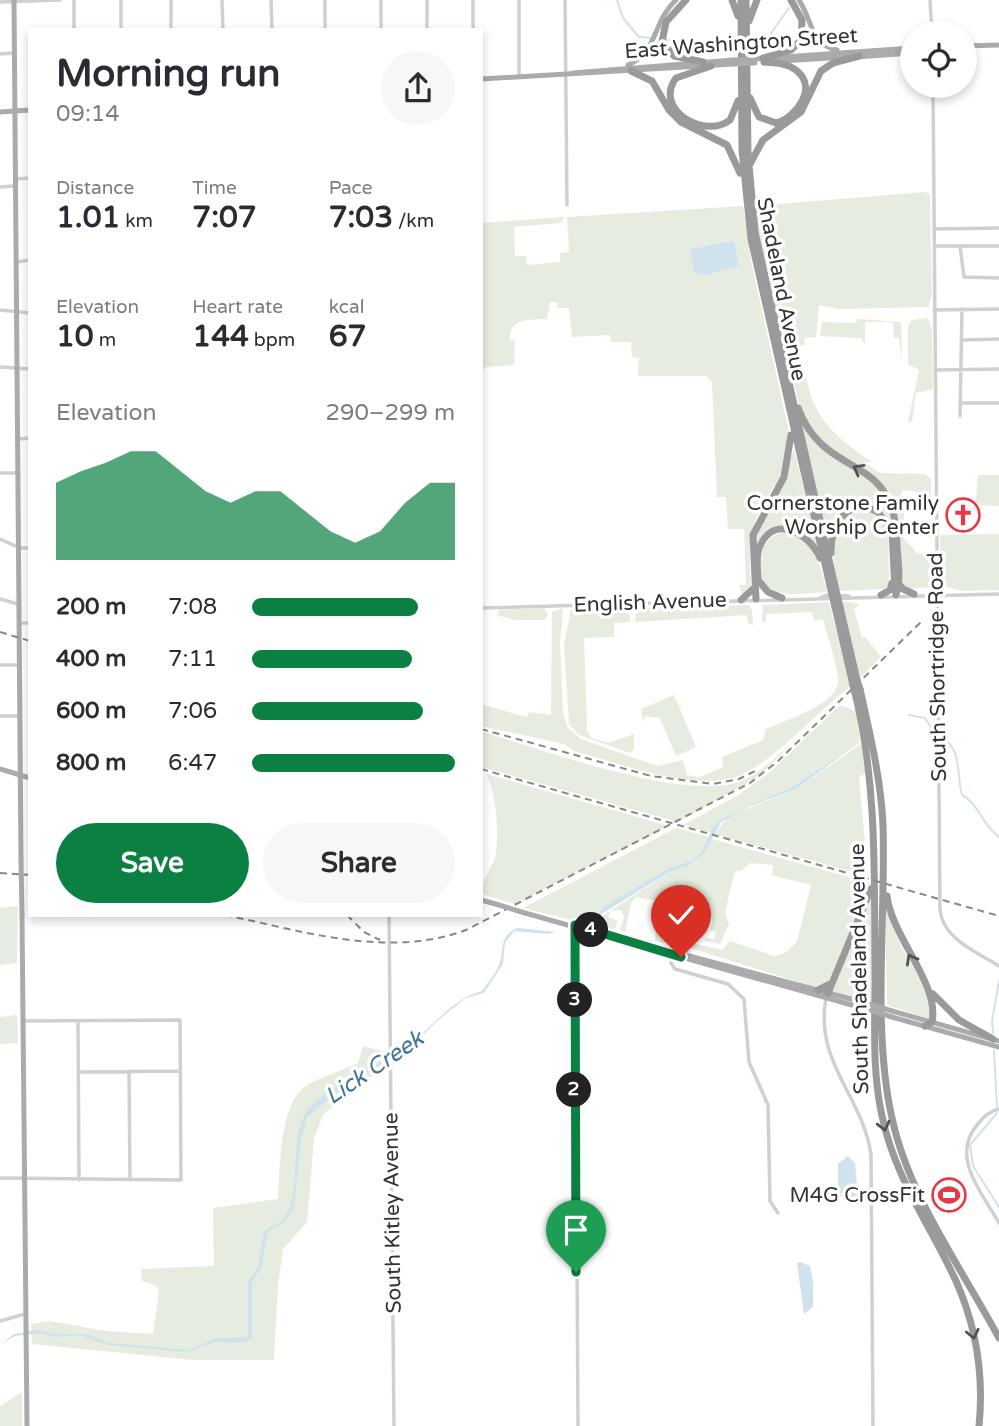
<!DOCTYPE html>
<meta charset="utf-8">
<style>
:root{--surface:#fff;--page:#f7f7f7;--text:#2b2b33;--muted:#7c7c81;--accent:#0b8043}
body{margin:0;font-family:"Varela Round",sans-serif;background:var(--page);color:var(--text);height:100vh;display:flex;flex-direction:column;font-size:26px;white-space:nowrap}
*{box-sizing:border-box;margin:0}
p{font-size:23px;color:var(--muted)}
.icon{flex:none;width:38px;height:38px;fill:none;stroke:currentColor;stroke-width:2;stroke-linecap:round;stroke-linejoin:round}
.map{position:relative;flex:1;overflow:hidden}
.sheet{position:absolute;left:28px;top:28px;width:455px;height:889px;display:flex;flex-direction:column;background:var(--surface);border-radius:0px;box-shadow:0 4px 10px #0003}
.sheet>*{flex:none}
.fabs{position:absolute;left:900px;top:21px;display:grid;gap:14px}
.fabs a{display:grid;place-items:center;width:77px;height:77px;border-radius:50%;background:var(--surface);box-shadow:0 4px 10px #0003;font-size:35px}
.pin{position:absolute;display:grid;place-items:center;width:60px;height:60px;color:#fff;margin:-72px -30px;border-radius:50% 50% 50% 0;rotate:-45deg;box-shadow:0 0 7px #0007}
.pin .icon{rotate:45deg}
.km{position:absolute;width:35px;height:35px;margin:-18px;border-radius:50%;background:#222;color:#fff;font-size:19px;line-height:35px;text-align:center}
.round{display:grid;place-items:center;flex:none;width:74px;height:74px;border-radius:37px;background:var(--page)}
.head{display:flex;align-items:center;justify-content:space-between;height:119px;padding:0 28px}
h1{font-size:38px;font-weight:700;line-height:52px}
.stats{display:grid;grid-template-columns:repeat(3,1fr);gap:10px;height:119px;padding:7px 28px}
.stats div{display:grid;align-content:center}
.stats b{font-size:30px;font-weight:700}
.stats small{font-size:19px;font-weight:400}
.stats p{font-size:19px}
.chart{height:196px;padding:14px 28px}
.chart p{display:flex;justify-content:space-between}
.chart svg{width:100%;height:126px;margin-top:7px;fill:var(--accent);opacity:.7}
.cta{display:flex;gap:14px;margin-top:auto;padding:14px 28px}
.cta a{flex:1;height:80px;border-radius:42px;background:var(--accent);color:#fff;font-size:28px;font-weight:700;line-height:80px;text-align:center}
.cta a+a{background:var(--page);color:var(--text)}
ul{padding:0 28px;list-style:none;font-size:23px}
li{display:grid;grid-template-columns:112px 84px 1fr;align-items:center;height:52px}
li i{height:18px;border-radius:9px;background:var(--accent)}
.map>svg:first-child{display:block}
</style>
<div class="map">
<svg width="999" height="1426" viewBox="0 0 999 1426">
<rect width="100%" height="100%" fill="#fff"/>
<path fill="#e6ecdf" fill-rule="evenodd" d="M925 192 930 194V199L932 295 928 307 838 309 819 305 816 337 804 338 805 345 799 346C811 408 817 425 872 462H864L880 473 925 474 931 479V502L927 501 926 493 903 490 901 494 902 499H917V503L908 504 904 509V539L917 553 932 558 930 587 908 589 901 585 900 523 890 493 877 478 820 441 801 413 758 232 756 206Z
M743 206 751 261 789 432C789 480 770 484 755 522 747 543 750 566 751 588L742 594 739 585H746L744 529H728L726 497H717L712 382 706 376H638L639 358 632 357 631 342H611L610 335 572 337 569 308H557V302H550L547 319C530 320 508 317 510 341L515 340 514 365 486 367 481 372V223L564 217 561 223 514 227 515 256H526L527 265 560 262V253L569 252 567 217ZM733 240 739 266 706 275 690 249Z
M928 318 932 331 933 389 916 393 912 422H908L919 370 908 364V326L912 320Z
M858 319 901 322 902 361 899 338H894L893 322H865V344L861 338 820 336 822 322 856 323Z
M800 417 813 438 869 476 890 501 895 551 891 523 874 508H850L828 539Z
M794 449 818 547 802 532 779 528 753 548 755 534Z
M978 475H999V506L963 504 976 500Z
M860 510 874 512 888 525 889 584 884 589 839 591C832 561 826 522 860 510Z
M789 531C814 542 821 567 827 592 804 593 780 599 762 583 760 556 759 536 789 531Z
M999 534V590L963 591 940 585V535Z
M841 601 860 604 854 609 862 638 865 637 881 657 860 678Z
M829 602 851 686C816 712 785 751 747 772 702 797 621 763 574 751L564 744 481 726V704L522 716 527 717 529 712 551 715 552 612 563 608 560 643 563 714 568 728 581 739 657 766 683 760 687 775 700 777 723 767 722 757 763 740 766 729C784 721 834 705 838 684 840 671 826 633 823 619L814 621 812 612 766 614V622H762L763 605Z
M748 605 752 609 753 625 748 623 747 615 635 622 637 608Z
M544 608 548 614 545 620H514L497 615 499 610Z
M575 608 630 610V622L614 623V637L584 638 587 730 591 738 609 743 634 734V749L630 753 579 735 569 724 564 644 571 610Z
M674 695 696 747 676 756 660 718 645 716 643 722 641 709Z
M840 705 856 711 860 742 792 787 721 819 711 833 683 825 740 794 769 773Z
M805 731 759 776 678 822 481 767 483 732C540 749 688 803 741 781 765 771 785 748 805 731Z
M861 744 866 773 859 777 868 876 714 834 728 817 796 789Z
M486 774 669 826 515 904 481 894C481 880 491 871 495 857 500 838 496 791 486 774Z
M676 828 709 837 702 853 693 860 669 868 614 900 592 917H576L595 921 671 871 694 862 704 854 712 839 870 883 830 980 814 987 681 945 684 941 722 950 730 941 774 956 785 953 797 942 811 885 772 875 773 865 750 863 741 871H735L725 912 729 924 720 944 705 941V938L714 939 716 932 710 930 713 919C706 911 696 904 684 910L681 935 665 943 655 941 658 901 636 897 631 903 625 933 620 929 624 917 621 910 611 911 608 917 618 921 614 930 523 908Z
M870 898 871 900V1002L831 991Z
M885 898C888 914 893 929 900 944 913 969 933 991 930 1019L887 1005Z
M18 906 17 963 0 965V908Z
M17 1015 18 1043 0 1044V1017Z
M363 1046 385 1052 387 1068 361 1082 323 1115 314 1138 307 1222 283 1249 278 1284 274 1360H193L32 1344 31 1324 49 1321 106 1331 153 1334 159 1293 157 1286 142 1281 141 1269 214 1266 213 1208 278 1199C280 1170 279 1109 303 1088 311 1081 346 1069 358 1063Z
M22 1392V1426H0V1406Z"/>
<path fill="#cfe2ee" d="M734 240 739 266 706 275 694 273 690 249Z
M860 742 796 789 749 807 721 822 704 854 689 865 671 871 595 918 576 917H592L614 900 669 868 693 860 702 852 712 829 721 819 792 787Z
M518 928 556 932 549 934 514 931 505 943 503 964 484 993 466 998 437 1021 407 1051 348 1083 307 1117 301 1139 294 1208 285 1221 268 1232 261 1268 252 1282V1339L240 1343 215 1342 186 1352 108 1345 80 1335 53 1337 41 1333 15 1336 0 1345 14 1334 37 1330 55 1334H86L109 1343 188 1350 214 1339 248 1337V1281L258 1267 264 1232C269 1227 277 1225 282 1220 303 1200 289 1144 304 1116 318 1088 379 1067 405 1048 432 1028 450 1000 482 991 488 982 498 972 500 961 504 947 500 934 518 928Z
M848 1156 855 1163 858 1198 855 1201 840 1196 838 1192V1164Z
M800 1262 810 1266 813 1282V1307L804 1314 797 1263Z"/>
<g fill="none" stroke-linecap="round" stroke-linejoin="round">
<path stroke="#cfe2ee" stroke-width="2" d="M617 0 623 18 639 37 650 38
M666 40 737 45
M750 45 766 40 789 8
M909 715 925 718 936 735
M940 737C963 748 956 774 962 795 979 804 982 825 999 837
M993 1033 992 1021 999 981
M994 1051 997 1107
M997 1113 970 1145 973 1166 999 1207"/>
<path stroke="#d0d0d0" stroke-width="3.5" d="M74 0V30
M121 0V30
M171 0V30
M222 0 223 30
M271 0 272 30
M325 0V30
M381 0V30
M427 0V30
M473 0V30
M519 0V77
M565 0 567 205
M930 0 932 33
M0 2 60 0
M0 54 15 53
M933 86 940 909C942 939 977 952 999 966
M16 179 30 178
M0 187 15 186
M934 229 999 228
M934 246H999
M960 246 964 277 999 278
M17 262 30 260
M0 310 30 313
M934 310 999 309
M962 340 999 339
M0 367 30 369
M935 370 999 369
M960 403H999
M960 416 962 309
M19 439 30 438
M0 473H19
M0 539 20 548H30
M820 598 827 595 849 596
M0 599 18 604
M481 608 999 594
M21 623H30
M0 665H19
M0 716H19
M389 915 394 1426
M575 927 578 1426
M671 954V963L675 969 728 984 744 999 749 1062 768 1105 770 1201 778 1213
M826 998C814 1063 863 1096 871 1155L873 1426
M78 1021 79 1180
M129 1071 130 1180
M78 1072 180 1071
M999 1109C990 1111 983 1117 977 1125 950 1157 982 1193 999 1223
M0 1178 181 1180 180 1020 24 1021
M0 1321 25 1314"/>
<path stroke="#ababab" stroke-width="5" d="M14 0 21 861
M799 0C812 19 810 45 837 50
M964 46 999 45
M856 57 912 53
M755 59 912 48
M780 61 847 57
M628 65C659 51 652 22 676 0
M573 73 733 60
M481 79 734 64
M0 112 30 110
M0 769 30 778
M481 900 499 905
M525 913 866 1009
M22 915 27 1426
M674 952 866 1003
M892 1011 999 1041
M892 1017 999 1047"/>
<path stroke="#9a9a9a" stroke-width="7" d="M686 0 666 22 662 42 674 56 703 62
M732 0 738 16
M741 0 742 150 751 239 830 586
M746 0 748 153 755 232 835 586
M749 21 757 0
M763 58 791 50 801 40 802 20 791 0
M711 66 676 78C653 109 704 140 730 120L738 101
M631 71 652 81 669 110 681 122 727 145 740 173
M750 98 759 117 776 123C796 118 818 88 797 71 788 63 775 63 764 62
M750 164 763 140 801 112 821 71 833 63 859 56
M798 408C826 483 897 449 897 546 898 561 901 580 896 595
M831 553C830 525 848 496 878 512L892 531 895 591
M898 583 903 589 914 594
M881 595 890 590 892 583
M782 598 768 592 758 580C758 569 755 556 760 546 775 513 810 534 820 558
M756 599 753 535 784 477 791 435
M741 600 753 589
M835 607 853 685
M840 607 857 680
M860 689C870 734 881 779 883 825 886 918 872 1029 892 1118 909 1197 961 1267 999 1338
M855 693C878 787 874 882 875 978 875 1024 872 1071 882 1116 895 1178 930 1225 956 1281 976 1326 984 1376 979 1426
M887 896C892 938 940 984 932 1022L925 1026
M818 990 830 984
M828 993 871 889
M933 994 959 1020 993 1039"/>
<path stroke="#888" stroke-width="2" stroke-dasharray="7 5" stroke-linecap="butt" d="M0 632 30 641
M481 729 651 776 713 784 739 779 755 771
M481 769 999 916
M0 873 30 875
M225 915C303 931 388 959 466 930L750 783 778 761 922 621
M347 915 364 932 380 940"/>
<path stroke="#ababab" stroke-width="5" d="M733 60 755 59
M734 64 755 63
M21 861 22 915
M499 905 525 913
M866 1003 892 1011
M866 1009 892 1017"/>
<path stroke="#9a9a9a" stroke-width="7" d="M830 586 835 607
M835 586 840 607
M857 680 860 689
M853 685 855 693"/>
</g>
<defs><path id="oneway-chevron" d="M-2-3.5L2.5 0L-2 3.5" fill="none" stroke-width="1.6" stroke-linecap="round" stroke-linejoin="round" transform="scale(1.75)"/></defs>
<g stroke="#525252">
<use href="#oneway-chevron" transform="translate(858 469) rotate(-151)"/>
<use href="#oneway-chevron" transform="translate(911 959) rotate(-119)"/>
<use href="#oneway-chevron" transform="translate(884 1126) rotate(76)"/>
<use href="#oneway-chevron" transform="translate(973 1334) rotate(77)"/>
</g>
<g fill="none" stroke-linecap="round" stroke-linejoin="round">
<defs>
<path id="route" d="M576 1272 575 925 681 957"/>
</defs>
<use href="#route" stroke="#fff" stroke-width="14"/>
<use href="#route" stroke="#0b8043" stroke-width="9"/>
</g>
<defs>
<symbol id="church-ring" viewBox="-11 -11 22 22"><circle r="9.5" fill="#fff" stroke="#e63946" stroke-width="1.5"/><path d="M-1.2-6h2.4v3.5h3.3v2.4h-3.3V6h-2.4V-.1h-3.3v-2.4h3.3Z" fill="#e63946"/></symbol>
<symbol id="stadium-ring" viewBox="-11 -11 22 22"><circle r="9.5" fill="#fff" stroke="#e63946" stroke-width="1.5"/><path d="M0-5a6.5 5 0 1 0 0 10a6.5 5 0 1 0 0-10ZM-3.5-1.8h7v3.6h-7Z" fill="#e63946"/></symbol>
</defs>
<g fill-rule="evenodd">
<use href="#church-ring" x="944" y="496" width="38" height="38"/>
<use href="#stadium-ring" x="930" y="1176" width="38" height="38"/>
</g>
<g text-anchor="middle" stroke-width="7" stroke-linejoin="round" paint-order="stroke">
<g font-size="21" fill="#333" stroke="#fff">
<text transform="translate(741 43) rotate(-4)" y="7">East Washington Street</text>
<text transform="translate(782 289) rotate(79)" y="7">Shadeland Avenue</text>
<text transform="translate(650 602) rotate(-2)" y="7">English Avenue</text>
<text transform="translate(937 667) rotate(-91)" y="7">South Shortridge Road</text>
<text transform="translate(859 969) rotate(-91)" y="7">South Shadeland Avenue</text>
<text transform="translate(392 1213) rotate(-91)" y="7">South Kitley Avenue</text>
</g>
<g font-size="21" fill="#333" stroke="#fff" text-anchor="end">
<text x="939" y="510">Cornerstone Family<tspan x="939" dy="24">Worship Center</tspan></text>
<text x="925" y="1202">M4G CrossFit</text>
</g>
<g font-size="23" font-style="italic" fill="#3f7597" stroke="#fff">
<text transform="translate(374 1067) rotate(-34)" y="8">Lick Creek</text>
</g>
</g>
</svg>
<div class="fabs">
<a><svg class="icon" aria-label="locate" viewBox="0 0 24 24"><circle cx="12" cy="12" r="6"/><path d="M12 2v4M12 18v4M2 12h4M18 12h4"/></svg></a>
</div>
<div class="pin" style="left:576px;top:1272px;background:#1e9e55"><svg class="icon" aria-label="arrive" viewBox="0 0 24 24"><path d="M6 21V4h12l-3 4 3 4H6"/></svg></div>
<div class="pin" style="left:681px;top:957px;background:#d93025"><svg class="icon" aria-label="check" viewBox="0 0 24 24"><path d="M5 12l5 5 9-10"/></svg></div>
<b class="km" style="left:574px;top:1090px">2</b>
<b class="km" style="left:575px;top:1000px">3</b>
<b class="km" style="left:591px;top:930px">4</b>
<section class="sheet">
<div class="head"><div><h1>Morning run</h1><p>09:14</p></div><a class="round"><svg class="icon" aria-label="share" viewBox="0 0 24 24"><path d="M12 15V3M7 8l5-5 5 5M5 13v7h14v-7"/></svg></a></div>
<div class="stats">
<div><p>Distance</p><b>1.01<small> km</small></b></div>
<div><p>Time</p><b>7:07</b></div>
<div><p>Pace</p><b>7:03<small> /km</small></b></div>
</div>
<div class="stats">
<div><p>Elevation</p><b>10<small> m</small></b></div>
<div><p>Heart rate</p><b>144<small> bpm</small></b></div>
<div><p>kcal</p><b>67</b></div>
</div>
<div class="chart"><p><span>Elevation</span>290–299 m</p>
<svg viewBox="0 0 160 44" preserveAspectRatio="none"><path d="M0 44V17L10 13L20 10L30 6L40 6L50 13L60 20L70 24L80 20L90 20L100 27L110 34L120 38L130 34L140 24L150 17L160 17V44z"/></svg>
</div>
<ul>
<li><b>200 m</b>7:08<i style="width:82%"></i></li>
<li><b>400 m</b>7:11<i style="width:79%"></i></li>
<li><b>600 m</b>7:06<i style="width:84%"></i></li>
<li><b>800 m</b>6:47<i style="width:100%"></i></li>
</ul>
<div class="cta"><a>Save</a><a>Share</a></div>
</section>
</div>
